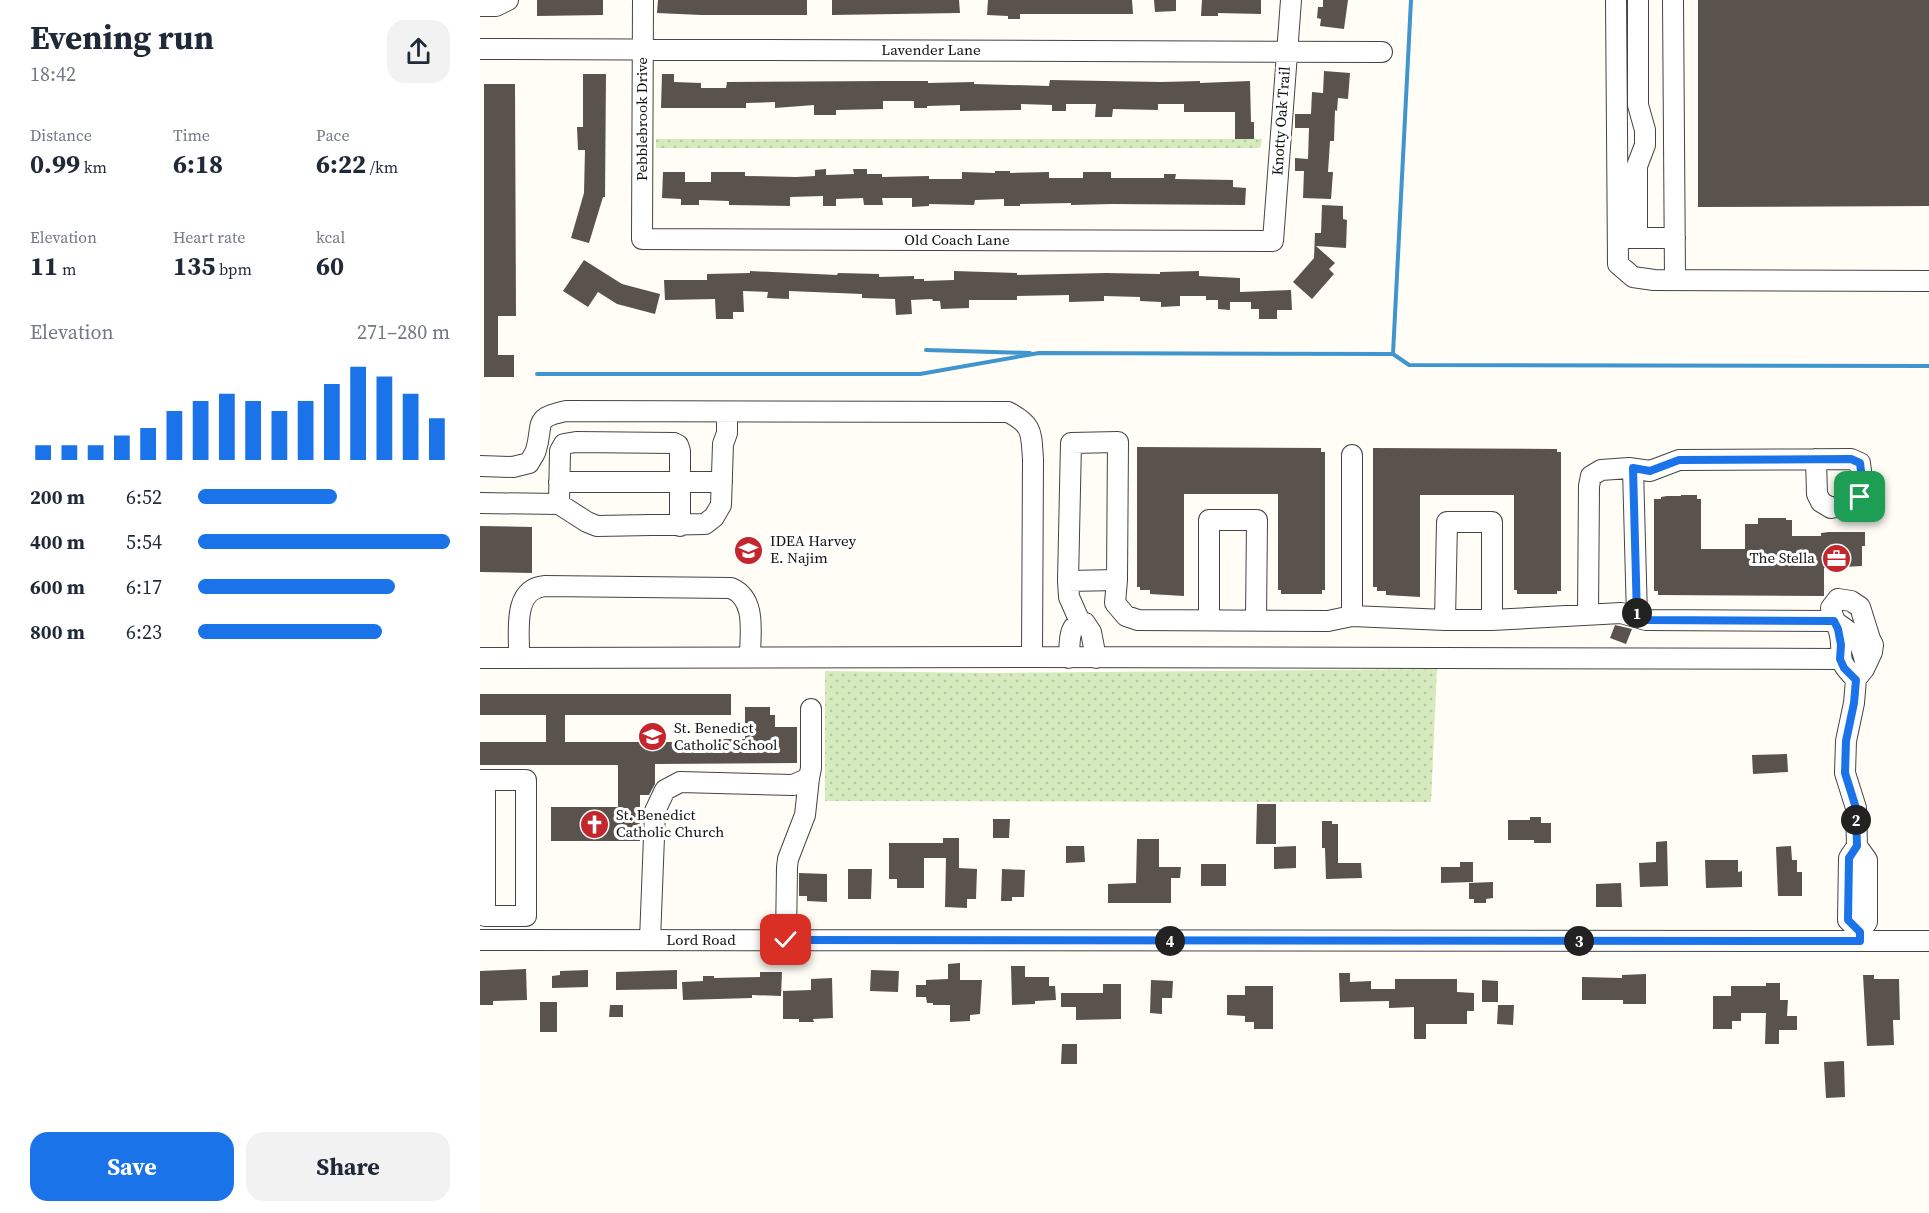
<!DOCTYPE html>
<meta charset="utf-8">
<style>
:root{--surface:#fff;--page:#f2f2f3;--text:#1f2937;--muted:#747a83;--accent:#1a73e8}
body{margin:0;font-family:"Source Serif 4",serif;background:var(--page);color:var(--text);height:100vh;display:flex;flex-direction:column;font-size:22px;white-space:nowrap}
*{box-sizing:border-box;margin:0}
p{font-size:20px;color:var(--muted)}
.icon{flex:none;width:33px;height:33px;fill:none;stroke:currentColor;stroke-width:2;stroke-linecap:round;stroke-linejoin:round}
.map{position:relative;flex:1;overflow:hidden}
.side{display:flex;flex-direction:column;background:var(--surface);width:480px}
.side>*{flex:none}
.pin{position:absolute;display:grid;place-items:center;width:51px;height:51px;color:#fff;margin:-26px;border-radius:12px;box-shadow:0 3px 9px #0006}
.km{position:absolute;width:30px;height:30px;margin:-15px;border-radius:50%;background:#222;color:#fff;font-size:16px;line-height:30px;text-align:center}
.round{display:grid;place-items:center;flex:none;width:63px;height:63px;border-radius:18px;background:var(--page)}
.headline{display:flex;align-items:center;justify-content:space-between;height:102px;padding:0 30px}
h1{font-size:33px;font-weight:700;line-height:45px}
.figures{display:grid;grid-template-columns:repeat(3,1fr);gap:9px;height:102px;padding:6px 30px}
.figures div{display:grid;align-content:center}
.figures b{font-size:26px;font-weight:700}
.figures small{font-size:16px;font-weight:400}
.figures p{font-size:16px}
.chart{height:168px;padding:12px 30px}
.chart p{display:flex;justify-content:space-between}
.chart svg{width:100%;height:108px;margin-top:6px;stroke:var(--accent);stroke-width:6}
.primary-button{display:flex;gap:12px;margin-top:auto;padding:12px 30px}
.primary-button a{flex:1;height:69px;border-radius:18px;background:var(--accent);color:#fff;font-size:24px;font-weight:700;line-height:69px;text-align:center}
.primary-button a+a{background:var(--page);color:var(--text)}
ul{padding:0 30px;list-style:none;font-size:20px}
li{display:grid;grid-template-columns:96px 72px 1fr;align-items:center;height:45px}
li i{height:15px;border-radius:8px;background:var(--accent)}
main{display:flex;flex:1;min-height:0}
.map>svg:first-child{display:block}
</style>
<main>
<section class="side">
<div class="headline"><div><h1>Evening run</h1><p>18:42</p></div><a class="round"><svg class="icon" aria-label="share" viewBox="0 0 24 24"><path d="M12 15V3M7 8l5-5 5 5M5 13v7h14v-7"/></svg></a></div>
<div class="figures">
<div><p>Distance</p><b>0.99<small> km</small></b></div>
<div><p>Time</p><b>6:18</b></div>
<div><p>Pace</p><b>6:22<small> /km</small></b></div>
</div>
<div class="figures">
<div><p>Elevation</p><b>11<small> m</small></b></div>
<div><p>Heart rate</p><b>135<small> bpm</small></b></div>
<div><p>kcal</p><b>60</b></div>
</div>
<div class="chart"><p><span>Elevation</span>271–280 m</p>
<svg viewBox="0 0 160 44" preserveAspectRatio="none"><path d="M5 44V38M15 44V38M25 44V38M35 44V34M45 44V31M55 44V24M65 44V20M75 44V17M85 44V20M95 44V24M105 44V20M115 44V13M125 44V6M135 44V10M145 44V17M155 44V27"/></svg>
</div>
<ul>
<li><b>200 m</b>6:52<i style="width:55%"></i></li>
<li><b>400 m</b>5:54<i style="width:100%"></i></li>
<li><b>600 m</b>6:17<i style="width:78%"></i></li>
<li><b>800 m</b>6:23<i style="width:73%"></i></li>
</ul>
<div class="primary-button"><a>Save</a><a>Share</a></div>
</section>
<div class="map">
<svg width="1449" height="1213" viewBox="0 0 1449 1213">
<defs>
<pattern id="grass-dots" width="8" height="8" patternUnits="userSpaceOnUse" patternTransform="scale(1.5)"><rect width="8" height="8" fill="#d5ebbd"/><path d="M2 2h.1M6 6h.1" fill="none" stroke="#b6c8a1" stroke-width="1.8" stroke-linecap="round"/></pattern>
</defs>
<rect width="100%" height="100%" fill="#fffdf5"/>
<path fill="url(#grass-dots)" d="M176 139H782L780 148H176Z
M957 669 951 802 345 801V671L514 673Z"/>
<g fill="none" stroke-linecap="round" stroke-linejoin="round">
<path stroke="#3f96cf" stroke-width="4" d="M931 0 913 354 929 365 1449 366
M446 350 550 353
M57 374H440L559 353 913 354"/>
</g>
<path fill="#5a524d" d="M57 0H123V15L57 16Z
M178 0H327V15H221L177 13Z
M352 0H479L480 13 352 15Z
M508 0H652L653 14H540V19H528V16L507 15Z
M674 0H696V11L675 12Z
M722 0H781V14L738 13V16H721Z
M843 0H868L864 29 840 26 841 19 837 18 838 7H843Z
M1218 0H1449V206L1218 207Z
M844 71 870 73 868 99 858 98 857 111 855 110 854 141H850L848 172H853L851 199 823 198 824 171H815V158L828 159 829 128H815V114H831L832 92 843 93Z
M103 74H126L125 197H123L109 243 91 238 104 193 105 150H98L97 127H103Z
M182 74H194V82L221 83V88H246L247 82 408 81H448V83L494 82V84L569 86 570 80 682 82 720 81V83L770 81 771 122H774V139H755V112H704V104H678V110L633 109 632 117H615L616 104H586V111H572V105L541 104V110L480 111V105L447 106V108H434V101H403V109L356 110V115H334V105L295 108V102L266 103V108H181Z
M4 84H35L36 316H18V355H34V377H4Z
M346 169V175L374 174 373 169H387V174H402V177L449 176V179H482V172L515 173V171H530V173L569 172V178H603V172H631V178H684V174H696L695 179 753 180V187L766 188 765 205 632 204 591 205V203L540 204V206H524V199L495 200 494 205 449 204V206L432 207V198H402L403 205H384L383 198 356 199V206H343V196L310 197V206L249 205V201L219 200V205H201V199L182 198 183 172H205V182H231V172H265V176L316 177 335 176V170Z
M842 205 863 206V219L867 220 866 248 836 246 855 263 849 269 854 274 832 299 813 282 834 258 835 233H841Z
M104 260 142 284 180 294 175 314 137 304 118 292 108 307 83 291Z
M270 271 357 275 358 273 399 274V277L434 276V279H444V281L474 280V271L537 273V275L626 273 680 274V272L719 271V276L760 278V292L811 290 812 310H797V319H779V309H771V302H750V310L738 309V300H726V296H700V306L681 307V302L660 301V297L624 296V301L589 302V295L537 296V300H489V308L461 309 460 301H453L452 299 431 300 432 314 416 315 415 299 382 298V294L309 291V299L287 298 288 292 263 291 264 312H253V319H236L235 299 185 300 184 280H227V274L270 273Z
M657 447 841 448V452H845V590H842V594H801V590H798V494H704V596L670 594V590H660V587H657Z
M893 448 1077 449V452H1081V591H1077V594H1037V590H1034V495H940V597L906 595V591H897V587H893Z
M1201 495H1217V499H1221V549H1265V524H1278V518H1306V520H1312V536H1341V533L1349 532H1385V546H1382V566L1344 568V596L1178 595V591H1174V499H1181V497L1187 496H1201Z
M0 526 52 527V573L0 572Z
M1135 625 1152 629 1146 644 1130 638Z
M0 694H251V715H85V742H234V739H265V707H290V715H295V727H317V763L175 764V784L169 795H160V841H71V807H138V765H0V742H66V715H0Z
M1307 754 1308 772 1273 774 1272 755Z
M777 804H796V844H776Z
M1050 817H1061V823H1071V843H1054V840H1028V820H1050Z
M513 819H530L529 838H513Z
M842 821H852V824H858V863H881L882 878 846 879 845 848H842Z
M463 838H479V868L497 869 496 899H487V908L465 907 466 858H444V888H417V879H409V843H463Z
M657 839H679V867H701L700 878H691V903H628V884L656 883Z
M1187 841 1188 886 1160 887 1159 863 1176 862V842Z
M586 846H604L605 862 586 863Z
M816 846V868L794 869V847Z
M1311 846 1312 860H1317V872H1322V896H1298L1296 847Z
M1225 860H1258V872L1262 871V887L1226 888Z
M980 862H993V882L961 883V867H980Z
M721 864H746V886H721Z
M368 869H392L391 899H368Z
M522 869 545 870 544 897H532V901H521Z
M319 873 347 874V902L327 901V896H319Z
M1013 882V898L1006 899V903H994V899H989V883Z
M1141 883 1142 907H1116V884Z
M480 963V980H502L500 1014 490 1015V1021L470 1022V1005H453V1003H447L446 997H436V985H446V980L468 979V964Z
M531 966H545V977H569V986H575L576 1000 555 1001V1004L532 1005Z
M46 969 47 1000 13 1001V1005H0V971Z
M108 970V987L72 988V976L80 975V971Z
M197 970V989L136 990V972Z
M391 970 419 971 418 992 390 991Z
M280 972H302L301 996 272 995V998L203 1000 202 982 223 981V976H234V978L280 977Z
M859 973H870V982L891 981V989H915V979H977V992L994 993V1011H987V1024H946V1039H934V1007L909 1008V1001L860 1002Z
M1166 974V1004H1143V1000H1102V977L1142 978V975Z
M1383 975H1394V979H1419L1420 1020H1413L1414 1045 1387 1046Z
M352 978 353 1018 333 1019 334 1022H319V1019H303V991L331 990V979Z
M671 980 693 981 692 998H682V1014L670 1013Z
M1002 980 1018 981V1002H1002Z
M1286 983H1300V1000H1308L1307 1016H1317V1030H1299V1044H1285L1286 1013H1261V1021H1252V1029H1233V996H1251V986H1286Z
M623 984H641V1019L596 1020V1007H581V993H623Z
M765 986H793V1029H774V1022H765V1016L747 1015V995H765Z
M60 1002H77V1032H60Z
M130 1005H143V1017H129Z
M1018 1005H1034L1033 1025 1017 1024Z
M582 1044H597V1064H581Z
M1364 1061 1365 1097 1346 1098 1344 1062Z"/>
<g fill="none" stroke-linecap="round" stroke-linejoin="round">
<defs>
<path id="minor" d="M163 0 162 239 793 241 811 0
M1136 0 1138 264 1153 277 1174 280 1449 281
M1193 0 1195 280
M0 6H16L28 0
M0 49 902 52
M1143 238H1195
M1157 238V166L1165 145V130L1158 105V0
M872 455V616
M0 466 33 467 49 463C51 459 55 454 56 450 64 423 52 418 86 411L528 412C553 425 551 432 553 459L552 657 0 658
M1153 469 1157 617
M79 482H242
M0 503 79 504 107 522 117 526 225 524 234 517 241 505 243 444 247 433V412
M79 504 80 451 84 444 96 442 194 443 198 445 200 451V526
M637 580 588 581 591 443 638 442 637 580 635 603 646 616 658 620 848 621 872 616 965 620H1012L1141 613 1166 620 1354 621C1378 638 1379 636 1386 665
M588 581 589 597 600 622
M1108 614 1109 486 1111 476 1121 470 1149 468 1170 471 1199 460 1371 459 1380 463 1382 479 1380 497 1367 505 1351 508 1341 502 1337 494 1336 459
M729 620V520H777L776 620
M965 620 967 522H1012V620
M552 657 1360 659
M39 658C40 634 31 589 65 586L251 588C277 599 270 633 270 657
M589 658C590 645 587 621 605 623L611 632 616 658
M1376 679C1352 656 1366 657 1359 631 1356 623 1352 616 1351 608L1358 599 1371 601 1380 607 1390 639 1393 645 1392 652 1384 669 1376 679 1374 703 1366 741 1365 773 1376 808 1377 846 1387 860V922L1380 932 1368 920 1369 858 1377 846
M0 780H46V916H5V780
M0 940 1449 941
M170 940 175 811 185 790 200 782 313 785 329 778 331 768V709
M306 940 307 867 308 859 325 815 329 778"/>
</defs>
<use href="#minor" stroke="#444" stroke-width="22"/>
<use href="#minor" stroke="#fff" stroke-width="20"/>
</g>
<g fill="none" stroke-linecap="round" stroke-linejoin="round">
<defs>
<path id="route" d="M306 940 1380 941V932L1368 920 1369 858 1377 846 1376 808 1365 773 1366 741 1374 703 1376 680 1364 668 1360 659 1361 645 1358 629 1354 621 1167 620 1157 617 1153 468 1170 471 1199 460 1371 459 1380 463 1382 479 1380 497"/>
</defs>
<use href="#route" stroke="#fff" stroke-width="12"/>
<use href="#route" stroke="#1a73e8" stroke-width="8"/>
</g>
<defs>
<symbol id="school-disc" viewBox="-11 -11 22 22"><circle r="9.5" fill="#c4262e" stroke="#fff"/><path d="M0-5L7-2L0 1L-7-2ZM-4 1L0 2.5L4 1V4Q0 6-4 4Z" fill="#fff"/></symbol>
<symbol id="office-disc" viewBox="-11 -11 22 22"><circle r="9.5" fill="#c4262e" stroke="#fff"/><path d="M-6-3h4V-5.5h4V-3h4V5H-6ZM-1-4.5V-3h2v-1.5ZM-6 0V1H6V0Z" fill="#fff"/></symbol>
<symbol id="church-disc" viewBox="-11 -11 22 22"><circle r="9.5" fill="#c4262e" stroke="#fff"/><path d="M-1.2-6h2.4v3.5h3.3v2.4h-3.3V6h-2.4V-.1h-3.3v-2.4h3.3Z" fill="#fff"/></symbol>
</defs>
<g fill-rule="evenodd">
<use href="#school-disc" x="252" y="534" width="33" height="33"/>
<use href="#office-disc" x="1340" y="542" width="33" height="33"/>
<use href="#school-disc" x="156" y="720" width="33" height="33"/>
<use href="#church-disc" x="98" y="808" width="33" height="33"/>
</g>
<g text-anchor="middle" stroke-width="6" stroke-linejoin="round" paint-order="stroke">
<g font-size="15" fill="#111" stroke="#fff">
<text x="451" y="55">Lavender Lane</text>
<text transform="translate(162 119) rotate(-90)" y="5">Pebblebrook Drive</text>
<text transform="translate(801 121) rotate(-86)" y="5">Knotty Oak Trail</text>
<text x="477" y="245">Old Coach Lane</text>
<text x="221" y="945">Lord Road</text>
</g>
<g font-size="15" fill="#111" stroke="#fff" text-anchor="start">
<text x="290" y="546">IDEA Harvey<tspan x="290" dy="17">E. Najim</tspan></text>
<text x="1335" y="563" text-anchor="end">The Stella</text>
<text x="194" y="733">St. Benedict<tspan x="194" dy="17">Catholic School</tspan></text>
<text x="136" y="820">St. Benedict<tspan x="136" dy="17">Catholic Church</tspan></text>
</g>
</g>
</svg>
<div class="pin" style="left:1380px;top:497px;background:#1e9e55"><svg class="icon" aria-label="arrive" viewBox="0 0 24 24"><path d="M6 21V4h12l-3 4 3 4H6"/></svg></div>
<div class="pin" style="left:306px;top:940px;background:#d93025"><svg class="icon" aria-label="check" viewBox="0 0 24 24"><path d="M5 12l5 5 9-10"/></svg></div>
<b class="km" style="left:1157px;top:613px">1</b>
<b class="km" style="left:1376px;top:820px">2</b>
<b class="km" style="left:1099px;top:941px">3</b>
<b class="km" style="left:690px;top:941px">4</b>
</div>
</main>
